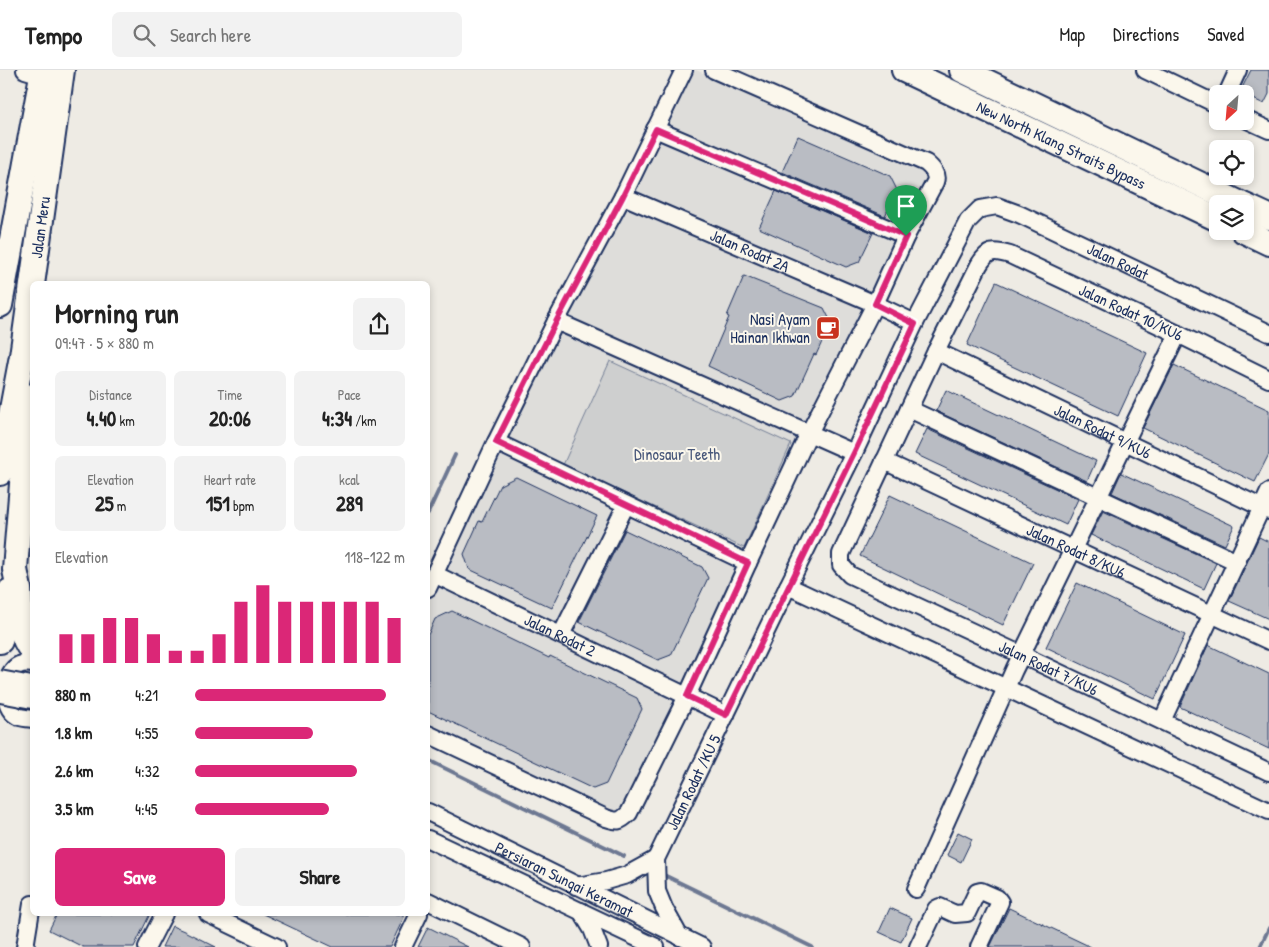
<!DOCTYPE html>
<meta charset="utf-8">
<style>
:root{--surface:#fff;--page:#f2f2f2;--text:#222;--muted:#767676;--line:#e0e0e0;--accent:#db2777}
body{margin:0;font-family:"Patrick Hand",sans-serif;background:var(--page);color:var(--text);height:100vh;display:flex;flex-direction:column;font-size:19px;white-space:nowrap}
*{box-sizing:border-box;margin:0}
p{font-size:16px;color:var(--muted)}
.icon{flex:none;width:28px;height:28px;fill:none;stroke:currentColor;stroke-width:2;stroke-linecap:round;stroke-linejoin:round}
.map{position:relative;flex:1;overflow:hidden}
.panel{position:absolute;left:30px;top:211px;width:400px;height:635px;display:flex;flex-direction:column;background:var(--surface);border-radius:8px;box-shadow:0 2px 8px #0003}
.panel>*{flex:none}
.needle{width:32px;rotate:206deg}
.fabs{position:absolute;left:1209px;top:15px;display:grid;gap:10px}
.fabs a{display:grid;place-items:center;width:45px;height:45px;border-radius:8px;background:var(--surface);box-shadow:0 2px 8px #0003;font-size:25px}
.pin{position:absolute;display:grid;place-items:center;width:42px;height:42px;color:#fff;margin:-51px -21px;border-radius:50% 50% 50% 0;rotate:-45deg;box-shadow:0 0 5px #0007}
.pin .icon{rotate:45deg}
.round{display:grid;place-items:center;flex:none;width:52px;height:52px;border-radius:8px;background:var(--page)}
.overview{display:flex;align-items:center;justify-content:space-between;height:85px;padding:0 25px}
h1{font-size:28px;font-weight:800;line-height:38px}
.stats{display:grid;grid-template-columns:repeat(3,1fr);gap:8px;height:85px;padding:5px 25px}
.stats div{display:grid;align-content:center;border-radius:8px;background:var(--page);text-align:center}
.stats b{font-size:21px;font-weight:800}
.stats small{font-size:14px;font-weight:400}
.stats p{font-size:14px}
.chart{height:140px;padding:10px 25px}
.chart p{display:flex;justify-content:space-between}
.chart svg{width:100%;height:90px;margin-top:5px;stroke:var(--accent);stroke-width:6}
.primary-button{display:flex;gap:10px;margin-top:auto;padding:10px 25px}
.primary-button a{flex:1;height:58px;border-radius:8px;background:var(--accent);color:#fff;font-size:20px;font-weight:800;line-height:58px;text-align:center}
.primary-button a+a{background:var(--page);color:var(--text)}
ul{padding:0 25px;list-style:none;font-size:16px}
li{display:grid;grid-template-columns:80px 60px 1fr;align-items:center;height:38px}
li i{height:12px;border-radius:6px;background:var(--accent)}
header{display:flex;align-items:center;gap:30px;box-sizing:border-box;height:70px;padding:0 25px;background:var(--surface);border-bottom:1px solid var(--line)}
header strong{font-size:24px}
nav{display:flex;gap:28px;margin-inline-start:auto;font-size:18px}
.search{width:350px;height:45px;background:var(--page);display:flex;align-items:center;gap:12px;box-sizing:border-box;padding:0 18px;border-radius:8px;color:var(--muted);font-size:19px}
.map>svg:first-child{display:block}
</style>
<header>
<strong>Tempo</strong>
<div class="search"><svg class="icon" aria-label="search" viewBox="0 0 24 24"><circle cx="10" cy="10" r="6"/><path d="M15 15l6 6"/></svg>Search here</div>
<nav><a>Map</a><a>Directions</a><a>Saved</a></nav>
</header>
<div class="map">
<svg width="1269" height="877" viewBox="0 0 1269 877">
<rect width="100%" height="100%" fill="#eeebe4"/>
<filter id="ink" filterUnits="userSpaceOnUse"><feTurbulence type="fractalNoise" baseFrequency=".02" numOctaves="2"/><feDisplacementMap in="SourceGraphic" scale="10" xChannelSelector="R" yChannelSelector="G"/><feConvolveMatrix kernelMatrix="1 2 1 2 8 2 1 2 1" color-interpolation-filters="sRGB"/></filter>
<g filter="url(#ink)">
<path fill="#deddda" d="M689 0H696L930 104 864 245 619 745 428 656V531L566 243Z"/>
<path fill="#cecfcf" stroke="#747f96" d="M610 291 791 374 744 478 563 395Z"/>
<g fill="none" stroke-linecap="round" stroke-linejoin="round">
<path stroke="#6d7892" stroke-width="4" d="M428 443 455 385
M428 690 624 786
M664 805 812 877
M1260 877 1269 858"/>
</g>
<path fill="#b9bcc3" stroke="#1b2f5e" d="M1251 0H1269V24L1264 34 1245 25V24L1240 22Z
M798 66 890 106 897 120 885 146 782 102Z
M776 121 873 163 859 192 846 197 759 158Z
M744 206 824 238 831 252 816 285 814 284 795 326 782 331 708 296 729 247 727 246Z
M996 212 1147 283 1118 346 967 275Z
M1174 295 1269 340V384L1255 412 1143 358Z
M946 320 1096 391 1087 411 936 341Z
M927 359 1078 429 1066 455 915 384Z
M1121 403 1234 456 1225 475 1112 423Z
M516 407 597 446 552 538 469 499 464 484 479 451 482 452 500 415Z
M890 425 1033 493 1003 555 860 486Z
M1103 441 1216 493 1204 519 1091 465Z
M625 460 702 497 708 508 671 585 658 590 579 552Z
M1259 467 1269 472V549L1229 531Z
M1077 513 1185 565 1155 629 1046 577Z
M452 541 549 588 550 586 637 628 642 639 606 714 593 719 428 641V565L435 549Z
M1208 575 1269 604V679L1180 637Z
M958 762 972 769 961 792 947 785Z
M890 838 912 848 901 872 879 862Z
M1009 838 1091 877H990Z
M57 844H150L134 877H83L49 860Z
M263 844H398L404 847 390 877H333Z
M172 856 184 861 216 877H162Z
M428 857 468 877H418Z"/>
<g fill="none" stroke-linecap="round" stroke-linejoin="round">
<defs>
<g id="minor">
<path d="M25 0 42 5"/>
<path d="M1145 0 1218 35"/>
<path d="M1227 24 1238 0"/>
<path d="M1245 49 1269 60"/>
<path d="M655 59 906 166"/>
<path id="s1" d="M623 126 875 234 915 253"/>
<path d="M556 251 854 383"/>
<path id="s2" d="M936 281 1269 441"/>
<path id="s3" d="M1269 309 1178 264 1010 185C993 180 988 180 979 195L936 281 841 484V495L850 505 1022 585 1269 702"/>
<path d="M909 339 1237 492"/>
<path d="M496 372 748 493"/>
<path id="s4" d="M884 391 1269 571"/>
<path id="s5" d="M434 504 726 645"/>
<path d="M788 516 1269 741"/>
<path d="M428 518 496 372 556 251 623 126 684 0"/>
<path d="M561 565 626 435"/>
<path d="M32 594C27 593 22 593 17 596 3 606 1 637 17 646 21 648 27 648 32 649"/>
<path d="M1162 651 1269 422"/>
<path d="M428 664 606 748C618 752 620 752 629 743L687 626 748 493 809 363 875 234 906 166 935 112C938 104 932 98 926 93L714 0"/>
<path id="s6" d="M428 742 702 877"/>
<path d="M428 769 656 877"/>
<path d="M576 816 606 811 627 805 656 789"/>
<path d="M916 819 1014 600 1178 264"/>
<path d="M428 831 522 877"/>
<path d="M581 841 592 859 599 877"/>
<path d="M208 844 277 877"/>
<path id="s7" d="M680 867 664 838 657 821 656 789 788 516 854 383 915 253 968 151 980 139 997 136 1019 144 1269 263"/>
<path d="M25 877 32 834"/>
<path d="M147 877 164 844"/>
<path d="M403 877 419 844"/>
<path d="M918 877 936 839 940 837 955 844 967 843 977 822 981 821 997 828 1000 832 979 877"/>
</g>
<g id="highway">
<path id="s8" d="M904 0 1218 149"/>
<path d="M962 0 1241 134"/>
<path d="M1245 136 1269 147"/>
<path d="M1244 161 1269 173"/>
<path d="M0 235 43 0"/>
<path d="M24 325 26 365 15 499C16 506 18 512 19 519 21 543 17 562 32 581"/>
<path id="s9" d="M0 403 22 286 62 0"/>
<path d="M0 571 10 521"/>
</g>
</defs>
<use href="#minor" stroke="#1b2f5e" stroke-width="20"/>
<use href="#highway" stroke="#1b2f5e" stroke-width="28"/>
<use href="#minor" stroke="#fbf7ec" stroke-width="16"/>
<use href="#highway" stroke="#fbf7ec" stroke-width="24"/>
<defs>
<path id="minor-bridge" d="M0 609 32 615
M0 624 32 630"/>
</defs>
<use href="#minor-bridge" stroke="#1b2f5e" stroke-width="20" stroke-linecap="butt"/>
<use href="#minor-bridge" stroke="#fbf7ec" stroke-width="16"/>
</g>
</g>
<g fill="none" stroke-linecap="round" stroke-linejoin="round" filter="url(#ink)">
<defs>
<path id="route" d="M656 59 906 166 875 234 915 254 854 383 726 645 687 626 748 493 496 372 556 252 623 126Z"/>
</defs>
<use href="#route" stroke="#fff" stroke-width="10"/>
<use href="#route" stroke="#db2777" stroke-width="6"/>
</g>
<defs>
<symbol id="cafe-square" viewBox="-11 -11 22 22"><rect x="-9" y="-9" width="18" height="18" rx="4" fill="#c8321e" stroke="#fbf7ec"/><path d="M-5.5-4.5H6V0H3Q3 3.5 0 3.5H-2.5Q-5.5 3.5-5.5 0ZM3-3.2v2h1.7v-2ZM-6 4.5H4V6H-6Z" fill="#fff"/></symbol>
</defs>
<g fill-rule="evenodd">
<use href="#cafe-square" x="814" y="244" width="28" height="28"/>
</g>
<g text-anchor="middle" stroke-width="4" stroke-linejoin="round" paint-order="stroke">
<g font-size="16" fill="#1b2f5e" stroke="#fbf7ec">
<text dy="6" stroke="none"><textPath href="#s8" startOffset="174">New North Klang Straits Bypass</textPath></text>
<text dy="6" stroke="none"><textPath href="#s9" startOffset="249">Jalan Meru</textPath></text>
<text dy="6" stroke="none"><textPath href="#s1" startOffset="138">Jalan Rodat 2A</textPath></text>
<text dy="6" stroke="none"><textPath href="#s7" startOffset="961">Jalan Rodat</textPath></text>
<text transform="translate(1131 242) rotate(25)" y="6">Jalan Rodat 10/KU6</text>
<text dy="6" stroke="none"><textPath href="#s2" startOffset="185">Jalan Rodat 9/KU6</textPath></text>
<text dy="6" stroke="none"><textPath href="#s4" startOffset="212">Jalan Rodat 8/KU6</textPath></text>
<text dy="6" stroke="none"><textPath href="#s5" startOffset="140">Jalan Rodat 2</textPath></text>
<text dy="6" stroke="none"><textPath href="#s3" startOffset="888">Jalan Rodat 7/KU6</textPath></text>
<text dy="6" stroke="none"><textPath href="#s7" startOffset="169">Jalan Rodat /KU 5</textPath></text>
<text dy="6" stroke="none"><textPath href="#s6" startOffset="152">Persiaran Sungai Keramat</textPath></text>
</g>
<g font-size="16" fill="#1b2f5e" stroke="#fbf7ec" text-anchor="end">
<text x="810" y="255">Nasi Ayam<tspan x="810" dy="18">Hainan Ikhwan</tspan></text>
</g>
<g font-size="16" fill="#48577a" stroke="#fbf7ec">
<text x="677" y="390">Dinosaur Teeth</text>
</g>
</g>
</svg>
<div class="fabs">
<a><svg class="needle" viewBox="-14 -14 28 28"><path d="M0-13l5 13h-10z" fill="#e53935"/><path d="M0 13l5-13h-10z" fill="#767676"/></svg></a>
<a><svg class="icon" aria-label="locate" viewBox="0 0 24 24"><circle cx="12" cy="12" r="6"/><path d="M12 2v4M12 18v4M2 12h4M18 12h4"/></svg></a>
<a><svg class="icon" aria-label="layers" viewBox="0 0 24 24"><path d="M12 4l9 5-9 5-9-5zM3 14l9 5 9-5"/></svg></a>
</div>
<div class="pin" style="left:906px;top:166px;background:#1e9e55"><svg class="icon" aria-label="arrive" viewBox="0 0 24 24"><path d="M6 21V4h12l-3 4 3 4H6"/></svg></div>
<section class="panel">
<div class="overview"><div><h1>Morning run</h1><p>09:47 · 5 × 880 m</p></div><a class="round"><svg class="icon" aria-label="share" viewBox="0 0 24 24"><path d="M12 15V3M7 8l5-5 5 5M5 13v7h14v-7"/></svg></a></div>
<div class="stats">
<div><p>Distance</p><b>4.40<small> km</small></b></div>
<div><p>Time</p><b>20:06</b></div>
<div><p>Pace</p><b>4:34<small> /km</small></b></div>
</div>
<div class="stats">
<div><p>Elevation</p><b>25<small> m</small></b></div>
<div><p>Heart rate</p><b>151<small> bpm</small></b></div>
<div><p>kcal</p><b>289</b></div>
</div>
<div class="chart"><p><span>Elevation</span>118–122 m</p>
<svg viewBox="0 0 160 44" preserveAspectRatio="none"><path d="M5 44V30M15 44V30M25 44V22M35 44V22M45 44V30M55 44V38M65 44V38M75 44V30M85 44V14M95 44V6M105 44V14M115 44V14M125 44V14M135 44V14M145 44V14M155 44V22"/></svg>
</div>
<ul>
<li><b>880 m</b>4:21<i style="width:91%"></i></li>
<li><b>1.8 km</b>4:55<i style="width:56%"></i></li>
<li><b>2.6 km</b>4:32<i style="width:77%"></i></li>
<li><b>3.5 km</b>4:45<i style="width:64%"></i></li>
</ul>
<div class="primary-button"><a>Save</a><a>Share</a></div>
</section>
</div>
